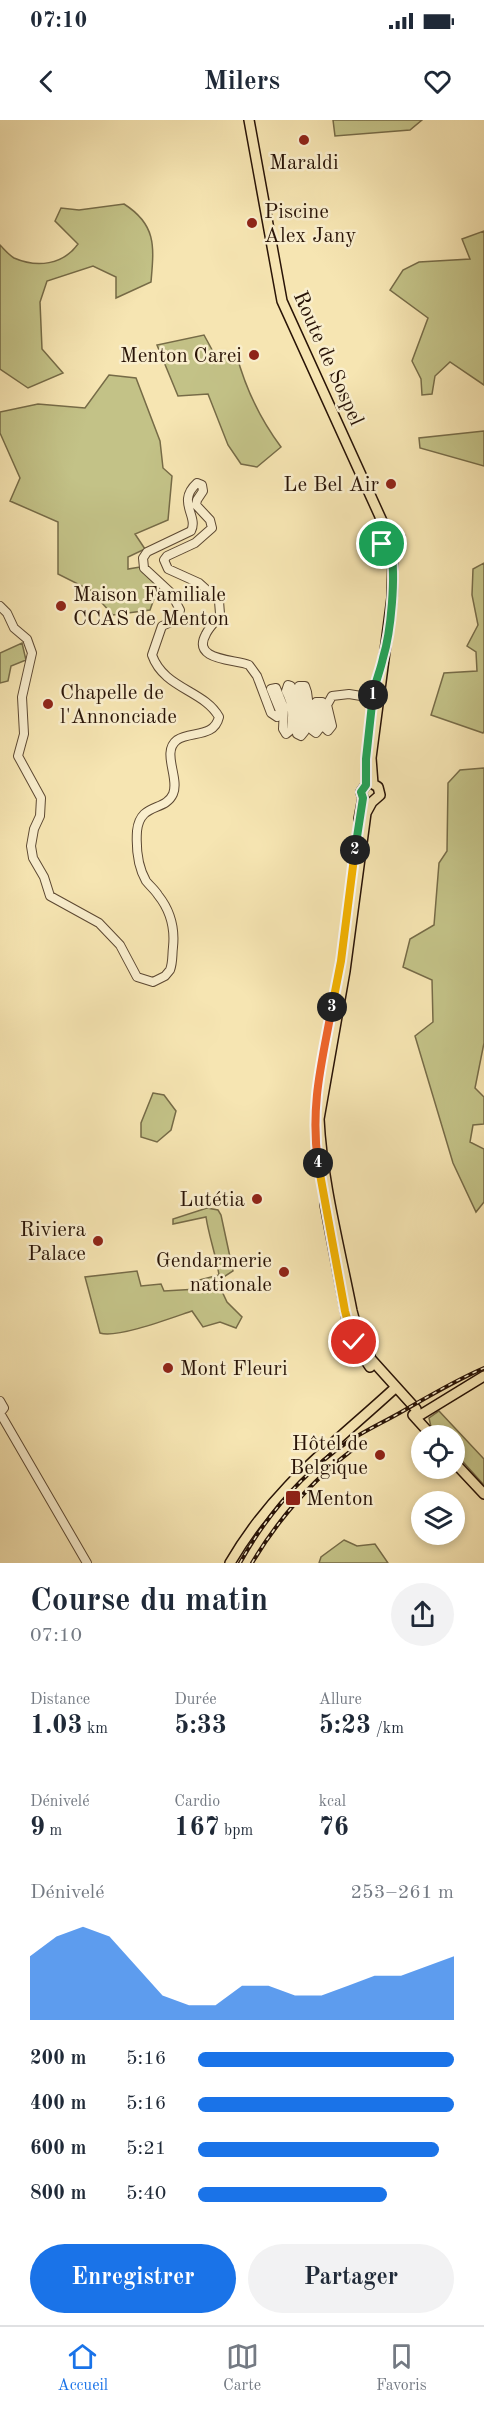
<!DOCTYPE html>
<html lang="fr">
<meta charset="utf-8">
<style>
:root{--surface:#fff;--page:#f2f2f3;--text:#1f2937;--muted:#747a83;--line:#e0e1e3;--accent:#1a73e8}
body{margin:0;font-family:"Old Standard TT",serif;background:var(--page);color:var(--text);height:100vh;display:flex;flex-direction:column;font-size:22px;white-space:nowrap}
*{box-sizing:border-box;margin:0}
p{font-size:20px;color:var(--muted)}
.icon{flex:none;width:33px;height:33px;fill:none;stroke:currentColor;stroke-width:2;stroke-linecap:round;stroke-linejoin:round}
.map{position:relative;height:1443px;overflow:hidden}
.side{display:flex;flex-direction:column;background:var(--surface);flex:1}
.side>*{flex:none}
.controls{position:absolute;left:411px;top:1305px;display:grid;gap:12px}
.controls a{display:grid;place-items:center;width:54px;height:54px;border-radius:50%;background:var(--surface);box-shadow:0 3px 9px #0003;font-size:30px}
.pin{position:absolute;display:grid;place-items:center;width:51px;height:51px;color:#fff;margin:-26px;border:3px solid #fff;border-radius:50%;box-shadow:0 2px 6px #0007}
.km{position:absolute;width:30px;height:30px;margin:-15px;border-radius:50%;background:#222;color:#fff;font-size:16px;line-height:30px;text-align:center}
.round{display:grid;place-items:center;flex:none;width:63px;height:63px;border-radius:32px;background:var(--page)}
.overview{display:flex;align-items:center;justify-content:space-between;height:102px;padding:0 30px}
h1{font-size:33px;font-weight:700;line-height:45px}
.metrics{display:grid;grid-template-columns:repeat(3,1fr);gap:9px;height:102px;padding:6px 30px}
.metrics div{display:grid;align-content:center}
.metrics b{font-size:26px;font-weight:700}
.metrics small{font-size:16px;font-weight:400}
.metrics p{font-size:16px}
.chart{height:168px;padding:12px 30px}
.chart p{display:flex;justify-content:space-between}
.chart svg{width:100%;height:108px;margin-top:6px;fill:var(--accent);opacity:.7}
.action{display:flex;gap:12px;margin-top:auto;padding:12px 30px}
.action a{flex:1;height:69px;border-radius:36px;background:var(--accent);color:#fff;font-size:24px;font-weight:700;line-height:69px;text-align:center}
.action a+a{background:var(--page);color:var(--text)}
ul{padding:0 30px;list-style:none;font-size:20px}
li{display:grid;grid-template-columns:96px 72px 1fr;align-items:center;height:45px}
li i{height:15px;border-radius:8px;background:var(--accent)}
.status{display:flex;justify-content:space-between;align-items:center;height:42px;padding:0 30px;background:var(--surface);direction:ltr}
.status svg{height:16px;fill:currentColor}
header{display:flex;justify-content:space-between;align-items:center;height:78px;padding:0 30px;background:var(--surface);font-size:27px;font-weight:700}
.menu{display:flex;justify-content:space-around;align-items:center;height:84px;border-top:2px solid var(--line);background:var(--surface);font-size:16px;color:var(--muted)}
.menu a{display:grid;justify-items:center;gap:3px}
.menu .selected{color:var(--accent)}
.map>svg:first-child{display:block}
</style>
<div class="status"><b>07:10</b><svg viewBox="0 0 49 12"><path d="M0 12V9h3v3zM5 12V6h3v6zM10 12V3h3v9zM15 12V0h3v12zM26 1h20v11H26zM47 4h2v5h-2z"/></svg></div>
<header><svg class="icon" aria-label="back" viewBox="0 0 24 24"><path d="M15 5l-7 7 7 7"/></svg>Milers<svg class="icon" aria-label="heart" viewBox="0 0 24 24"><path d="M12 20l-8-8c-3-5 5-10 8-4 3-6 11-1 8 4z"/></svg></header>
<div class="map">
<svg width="484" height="1443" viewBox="0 0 484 1443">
<rect width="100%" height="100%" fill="#f6e5b2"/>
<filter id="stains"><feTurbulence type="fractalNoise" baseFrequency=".00333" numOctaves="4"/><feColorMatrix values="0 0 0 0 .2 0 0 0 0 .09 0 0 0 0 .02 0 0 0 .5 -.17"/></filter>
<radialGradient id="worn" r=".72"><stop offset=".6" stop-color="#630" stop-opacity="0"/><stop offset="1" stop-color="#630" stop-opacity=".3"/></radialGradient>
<path fill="#c3c287" stroke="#766b47" stroke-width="1.5" d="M333 0H422L410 10 335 16Z
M124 84C157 105 154 127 151 162L116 178V157L93 146 47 161 40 182 42 229 63 253 28 268 0 249V125C4 129 9 135 14 138 37 148 63 145 78 124L55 101 61 88 79 90Z
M484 111V265L450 242 435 256 432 274 422 275 421 259 412 241 428 198 390 170 403 150 419 142 470 139 462 119Z
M204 215 216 237 236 233C245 267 260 299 281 327L257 347 241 344 228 325 208 274 178 276 157 225Z
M109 255 136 258 160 321 163 348 172 356 168 400 135 414 145 429 128 437V449L140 447 159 465 150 490 113 495 90 470 58 454V402L10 381 20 358 0 313V292L38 284 85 288Z
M484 311V346L420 328 419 318Z
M484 443V611L483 613 431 595 444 553 477 551 476 532 467 526 478 505 472 475 473 449Z
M22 523 26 540 11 546 8 561 0 563V533Z
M484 648V923L475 968 484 977V1004L473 1005 470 1022 484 1029V1082L476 1092 453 1043 415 916 433 902 432 860 403 847 410 819 434 805 439 743 447 731 448 663 460 650Z
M153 973 164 975 176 991 171 1010 157 1022 141 1017V1003Z
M207 1088 218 1090 221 1095 233 1151 222 1158 219 1165 227 1182 242 1197 236 1208 220 1202 203 1207 192 1191C174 1197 116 1219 100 1213L85 1157 137 1151 141 1166 161 1164 164 1171 198 1169 199 1160 219 1155C216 1135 209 1117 206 1097L173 1104V1099Z
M439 1291 484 1339V1365L455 1333 454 1316 439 1315 431 1307 429 1298Z
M344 1420 357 1426 375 1424 388 1443H319L321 1437Z"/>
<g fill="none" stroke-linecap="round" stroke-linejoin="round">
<defs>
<path id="minor" d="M0 486 7 493 14 508 27 519 32 533 22 577 24 614 18 636 41 678 40 696 34 709 31 726 33 738 44 757 50 776 99 803 120 825 137 857 153 862 165 856 170 850C173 842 172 835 173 827 175 808 170 790 158 775 155 770 150 766 146 761 138 747 136 727 137 711 140 682 165 692 173 674 180 658 161 632 177 620 191 611 214 618 219 597 204 570 164 569 152 535L162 506 178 499 180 490 171 473 144 448 143 438 147 432 191 411C199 396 176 382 197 363L202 365 203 371 197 380 196 385 210 400 212 408 195 423 167 436 164 440 168 449 199 463 219 481 220 494C216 502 209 507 206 514 191 541 235 539 249 545L257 556 271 593 277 597 280 591 271 569 276 568 284 588 283 609 286 614 291 610C293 594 293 585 286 571L288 565 291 566 299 588 297 614 301 616 305 611V583L299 566H305L307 572 312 610 316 613 319 609 314 584 316 582H322L324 607 328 611 332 606 327 585 332 576 349 574 373 578
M0 1281 4 1288 0 1293
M0 1293 87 1443"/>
<path id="major" d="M249 0 282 181 387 412
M387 412H394L400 417 399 426 391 430
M387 412C381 415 380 421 384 427L391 430
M373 664 371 638 392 478 393 441 391 430
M359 699 363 678 361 672 366 665
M325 1084 347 1199 355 1217
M362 1213 356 1206 352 1191C340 1129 322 1061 319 999L345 851 366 693 372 682 380 675 378 667 373 664
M357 1215 364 1213 370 1217V1238L416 1289 417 1297
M358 1229 370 1247
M413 1295 432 1316
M417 1297 484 1256
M454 1342 484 1374
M230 1443C275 1366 332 1326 395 1268"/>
</defs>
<use href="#minor" stroke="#5c4832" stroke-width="10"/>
<use href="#major" stroke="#291407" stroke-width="12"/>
<use href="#minor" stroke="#f9eecd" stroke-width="8"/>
<use href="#major" stroke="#f6e5b2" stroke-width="9"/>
<defs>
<path id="rail" d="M240 1443C266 1396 302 1354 346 1323 364 1311 384 1302 403 1291 429 1276 456 1260 484 1248
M252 1443C280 1396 318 1354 363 1322"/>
</defs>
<use href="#rail" stroke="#291407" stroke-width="4"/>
<use href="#rail" stroke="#f9eecd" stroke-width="1.5" stroke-dasharray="4.5" stroke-linecap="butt"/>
</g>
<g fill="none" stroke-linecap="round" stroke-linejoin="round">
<defs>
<path id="split-1" d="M373 575C376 559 380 552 383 538 391 512 396 456 391 430L382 424"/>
<path id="split-2" d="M355 730 363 678 361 672 366 665V639L373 575"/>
<path id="split-3" d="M332 887 341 841 355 730"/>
<path id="split-4" d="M318 1043C310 985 322 942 332 887"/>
<path id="split-5" d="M318 1043 345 1191 349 1206 355 1217 354 1222"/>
</defs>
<use href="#split-1" stroke="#fff" stroke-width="12"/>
<use href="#split-2" stroke="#fff" stroke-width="12"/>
<use href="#split-3" stroke="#fff" stroke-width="12"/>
<use href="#split-4" stroke="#fff" stroke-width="12"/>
<use href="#split-5" stroke="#fff" stroke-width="12"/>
<use href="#split-1" stroke="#22a559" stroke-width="8"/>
<use href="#split-2" stroke="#22a559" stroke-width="8"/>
<use href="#split-3" stroke="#f5b400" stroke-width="8"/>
<use href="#split-4" stroke="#f0652b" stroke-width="8"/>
<use href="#split-5" stroke="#f5b400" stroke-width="8"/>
</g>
<g fill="#8f2418" stroke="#f9eecd" stroke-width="2">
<circle cx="304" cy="20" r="6"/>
<circle cx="252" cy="103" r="6"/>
<circle cx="254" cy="235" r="6"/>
<circle cx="391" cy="364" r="6"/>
<circle cx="61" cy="486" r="6"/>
<circle cx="48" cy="584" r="6"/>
<circle cx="257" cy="1079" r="6"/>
<circle cx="98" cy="1121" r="6"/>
<circle cx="284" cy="1152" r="6"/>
<circle cx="168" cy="1248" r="6"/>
<circle cx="380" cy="1335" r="6"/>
<rect x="285" y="1370" width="16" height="16" rx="3"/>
</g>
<g text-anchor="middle" stroke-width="5" stroke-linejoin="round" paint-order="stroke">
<g font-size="21" fill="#291407" stroke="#f9eecd" text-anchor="end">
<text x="304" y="49" text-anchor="middle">Maraldi</text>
<text x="264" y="98" text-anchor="start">Piscine<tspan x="264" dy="24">Alex Jany</tspan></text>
<text x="242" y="242">Menton Carei</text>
<text x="379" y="371">Le Bel Air</text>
<text x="73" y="481" text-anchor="start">Maison Familiale<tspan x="73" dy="24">CCAS de Menton</tspan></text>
<text x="60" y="579" text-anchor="start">Chapelle de<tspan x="60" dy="24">l'Annonciade</tspan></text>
<text x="245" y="1086">Lutétia</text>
<text x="86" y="1116">Riviera<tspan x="86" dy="24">Palace</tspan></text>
<text x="272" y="1147">Gendarmerie<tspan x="272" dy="24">nationale</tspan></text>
<text x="180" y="1255" text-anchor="start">Mont Fleuri</text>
<text x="368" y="1330">Hôtel de<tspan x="368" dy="24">Belgique</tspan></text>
<text x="306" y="1385" text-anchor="start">Menton</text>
</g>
<g font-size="21" fill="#291407" stroke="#f9eecd">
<text transform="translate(329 238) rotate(66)" y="7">Route de Sospel</text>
</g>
</g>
<rect width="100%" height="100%" filter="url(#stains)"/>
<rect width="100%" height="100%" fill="url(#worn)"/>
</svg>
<div class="controls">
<a><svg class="icon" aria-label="locate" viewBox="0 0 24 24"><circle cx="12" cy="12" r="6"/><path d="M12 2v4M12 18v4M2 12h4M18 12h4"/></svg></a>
<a><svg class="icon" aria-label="layers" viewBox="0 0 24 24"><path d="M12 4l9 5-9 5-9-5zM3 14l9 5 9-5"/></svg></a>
</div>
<div class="pin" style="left:382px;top:424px;background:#1e9e55"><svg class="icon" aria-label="arrive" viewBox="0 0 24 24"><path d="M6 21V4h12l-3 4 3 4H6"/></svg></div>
<div class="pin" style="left:354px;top:1222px;background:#d93025"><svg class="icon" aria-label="check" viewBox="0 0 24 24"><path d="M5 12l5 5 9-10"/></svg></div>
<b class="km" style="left:373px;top:575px">1</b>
<b class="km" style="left:355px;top:730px">2</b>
<b class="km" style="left:332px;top:887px">3</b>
<b class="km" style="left:318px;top:1043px">4</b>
</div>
<section class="side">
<div class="overview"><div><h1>Course du matin</h1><p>07:10</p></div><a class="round"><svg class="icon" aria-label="share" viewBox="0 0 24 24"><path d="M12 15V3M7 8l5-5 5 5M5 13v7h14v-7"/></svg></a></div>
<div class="metrics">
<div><p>Distance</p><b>1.03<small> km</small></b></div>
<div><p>Durée</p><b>5:33</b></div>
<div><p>Allure</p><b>5:23<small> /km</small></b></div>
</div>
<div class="metrics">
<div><p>Dénivelé</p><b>9<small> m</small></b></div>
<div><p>Cardio</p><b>167<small> bpm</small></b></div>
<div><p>kcal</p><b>76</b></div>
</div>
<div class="chart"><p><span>Dénivelé</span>253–261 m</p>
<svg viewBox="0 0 160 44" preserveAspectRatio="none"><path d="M0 44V18L10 10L20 6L30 10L40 22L50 34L60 38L70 38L80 30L90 30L100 34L110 34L120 30L130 26L140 26L150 22L160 18V44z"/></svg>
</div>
<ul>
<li><b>200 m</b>5:16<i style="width:100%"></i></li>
<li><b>400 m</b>5:16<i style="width:100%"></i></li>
<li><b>600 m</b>5:21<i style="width:94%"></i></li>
<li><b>800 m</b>5:40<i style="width:74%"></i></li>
</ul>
<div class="action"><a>Enregistrer</a><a>Partager</a></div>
</section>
<nav class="menu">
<a class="selected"><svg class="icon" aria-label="home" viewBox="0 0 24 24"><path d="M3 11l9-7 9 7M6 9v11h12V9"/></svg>Accueil</a>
<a><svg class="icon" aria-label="map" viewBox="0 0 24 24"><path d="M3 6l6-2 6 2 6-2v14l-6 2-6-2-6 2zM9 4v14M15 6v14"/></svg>Carte</a>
<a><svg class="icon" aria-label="saved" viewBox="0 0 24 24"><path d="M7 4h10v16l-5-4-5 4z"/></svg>Favoris</a>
</nav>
